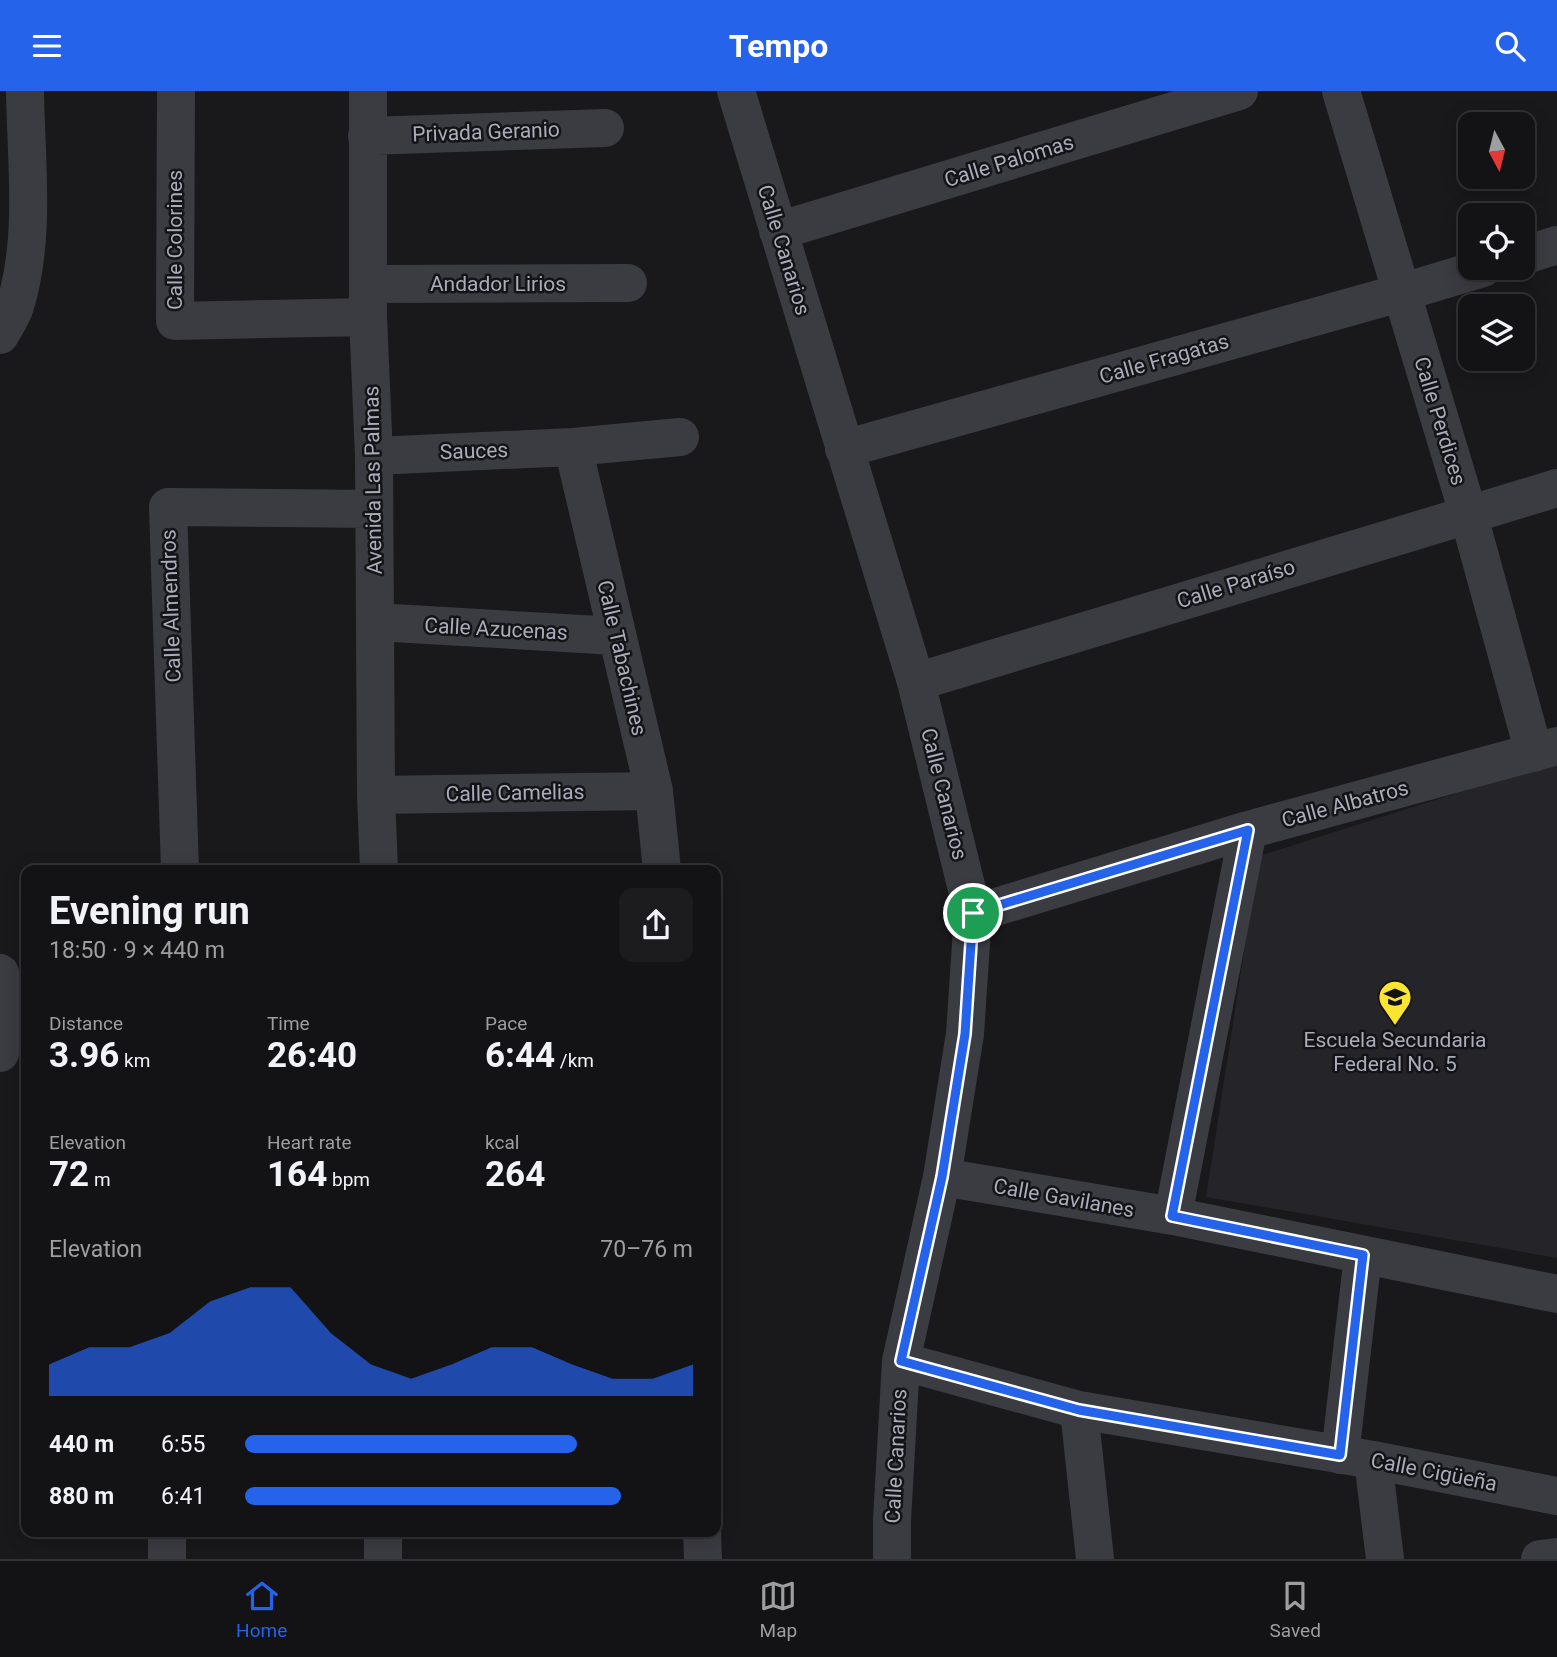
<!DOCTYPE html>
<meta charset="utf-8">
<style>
:root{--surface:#131214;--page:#1c1b1d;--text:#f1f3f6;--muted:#9d9ea0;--line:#323234;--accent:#2563eb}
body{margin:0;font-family:Roboto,sans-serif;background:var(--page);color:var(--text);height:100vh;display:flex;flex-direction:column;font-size:26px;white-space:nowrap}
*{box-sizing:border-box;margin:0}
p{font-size:23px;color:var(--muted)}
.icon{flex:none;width:38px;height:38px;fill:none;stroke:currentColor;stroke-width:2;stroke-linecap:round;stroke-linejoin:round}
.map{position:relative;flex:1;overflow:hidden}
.side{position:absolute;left:21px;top:774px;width:700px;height:672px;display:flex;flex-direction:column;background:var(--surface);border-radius:14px;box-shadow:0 4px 18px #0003,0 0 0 2px var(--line)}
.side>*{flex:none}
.needle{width:46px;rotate:173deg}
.buttons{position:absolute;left:1458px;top:21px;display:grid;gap:14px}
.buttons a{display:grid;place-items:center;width:77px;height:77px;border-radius:14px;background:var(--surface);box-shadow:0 4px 18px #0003,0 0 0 2px var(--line);font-size:35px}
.pin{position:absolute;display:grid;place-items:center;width:60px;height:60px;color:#fff;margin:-30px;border:4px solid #fff;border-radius:50%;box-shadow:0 2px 7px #0007}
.round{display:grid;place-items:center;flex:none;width:74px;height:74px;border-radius:14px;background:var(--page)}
.summary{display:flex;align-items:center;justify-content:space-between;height:119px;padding:0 28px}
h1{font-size:38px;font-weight:700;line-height:52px}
.figures{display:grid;grid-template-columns:repeat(3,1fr);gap:10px;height:119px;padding:7px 28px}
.figures div{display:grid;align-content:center}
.figures b{font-size:35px;font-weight:700}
.figures small{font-size:19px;font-weight:400}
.figures p{font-size:19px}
.chart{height:196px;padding:14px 28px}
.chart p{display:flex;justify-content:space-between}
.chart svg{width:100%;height:126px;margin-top:7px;fill:var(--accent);opacity:.7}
ul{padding:0 28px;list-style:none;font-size:23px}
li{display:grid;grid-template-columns:112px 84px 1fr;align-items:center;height:52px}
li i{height:18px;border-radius:9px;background:var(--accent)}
header{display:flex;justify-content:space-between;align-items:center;height:91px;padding:0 28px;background:var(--accent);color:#fff;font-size:32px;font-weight:700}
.dock{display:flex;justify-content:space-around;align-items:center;height:98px;border-top:2px solid var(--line);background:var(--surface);font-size:19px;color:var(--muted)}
.dock a{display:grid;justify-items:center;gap:4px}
.dock .selected{color:var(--accent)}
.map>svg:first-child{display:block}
</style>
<header><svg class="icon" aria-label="menu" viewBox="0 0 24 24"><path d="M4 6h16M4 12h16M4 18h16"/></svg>Tempo<svg class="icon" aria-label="search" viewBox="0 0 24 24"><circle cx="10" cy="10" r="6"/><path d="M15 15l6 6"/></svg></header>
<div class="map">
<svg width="1557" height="1468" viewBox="0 0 1557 1468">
<rect width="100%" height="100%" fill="#19181a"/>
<path fill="#252428" d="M1557 670V1167L1206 1106 1259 765Z"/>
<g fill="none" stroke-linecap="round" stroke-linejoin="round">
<path stroke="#3b3b42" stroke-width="38" d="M176 0 175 230 368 226
M368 0V226L374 365 376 704 379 779
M736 0 916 591 973 823 965 943 942 1086 901 1270 892 1429V1468
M1341 0 1468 422 1534 662
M367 45 605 37
M778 140 1239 0
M1522 165 1557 154
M368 193 628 192
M0 244C5 235 12 225 15 215 36 147 26 70 25 0
M573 356 654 700 662 779
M844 358 1400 202 1483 177
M374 365 573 356 680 346
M375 531 616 545
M916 591 1557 397
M376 704 654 700
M180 779 168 416 374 418
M973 823 1248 739 1557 655
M0 882 7 902 0 962
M942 1086 1173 1125 1557 1203
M1173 1125 1248 739
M901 1270 1079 1319 1373 1369 1557 1405
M1079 1319 1095 1468
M1340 1364 1363 1164
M1373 1369 1385 1468
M383 1440V1468
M702 1440 703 1468
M167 1468V1440
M1540 1468 1557 1466"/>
</g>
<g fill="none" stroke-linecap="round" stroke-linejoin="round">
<defs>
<path id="route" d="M1248 739 1172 1125 1363 1164 1340 1364 1079 1319 901 1270 942 1086 965 943 973 822Z"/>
</defs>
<use href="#route" stroke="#fff" stroke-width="14"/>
<use href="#route" stroke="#2563eb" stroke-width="9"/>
</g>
<defs>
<symbol id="university-pin" viewBox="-11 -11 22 30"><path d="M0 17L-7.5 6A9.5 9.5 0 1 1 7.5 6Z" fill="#f9e432" stroke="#141316"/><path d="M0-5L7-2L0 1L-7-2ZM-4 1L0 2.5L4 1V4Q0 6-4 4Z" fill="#111"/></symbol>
</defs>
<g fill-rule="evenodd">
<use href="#university-pin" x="1376" y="887" width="38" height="52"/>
</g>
<g text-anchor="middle" stroke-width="5" stroke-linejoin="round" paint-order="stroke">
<g font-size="21" fill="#aaabbb" stroke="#141316">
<text transform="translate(486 41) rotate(-2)" y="7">Privada Geranio</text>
<text transform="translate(1009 70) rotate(-17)" y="7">Calle Palomas</text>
<text transform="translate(175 149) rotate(-90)" y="7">Calle Colorines</text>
<text transform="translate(784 159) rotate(73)" y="7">Calle Canarios</text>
<text x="498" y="200">Andador Lirios</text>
<text transform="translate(1164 268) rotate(-16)" y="7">Calle Fragatas</text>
<text transform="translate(1440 330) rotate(73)" y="7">Calle Perdices</text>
<text transform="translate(474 360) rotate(-2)" y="7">Sauces</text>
<text transform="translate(373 389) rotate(-91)" y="7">Avenida Las Palmas</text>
<text transform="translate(1236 493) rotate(-17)" y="7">Calle Paraíso</text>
<text transform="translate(171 515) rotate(-92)" y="7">Calle Almendros</text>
<text transform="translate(496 538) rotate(3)" y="7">Calle Azucenas</text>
<text transform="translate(622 567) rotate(77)" y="7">Calle Tabachines</text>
<text transform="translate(515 702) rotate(-1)" y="7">Calle Camelias</text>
<text transform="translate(944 703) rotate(76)" y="7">Calle Canarios</text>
<text transform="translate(1345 713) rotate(-15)" y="7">Calle Albatros</text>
<text transform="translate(1064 1107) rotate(10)" y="7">Calle Gavilanes</text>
<text transform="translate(896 1365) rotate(-87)" y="7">Calle Canarios</text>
<text transform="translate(1434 1381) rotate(11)" y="7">Calle Cigüeña</text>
</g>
<g font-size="21" fill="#aaabbb" stroke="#141316">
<text x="1395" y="956">Escuela Secundaria<tspan x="1395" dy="24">Federal No. 5</tspan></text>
</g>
</g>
</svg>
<div class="buttons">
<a><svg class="needle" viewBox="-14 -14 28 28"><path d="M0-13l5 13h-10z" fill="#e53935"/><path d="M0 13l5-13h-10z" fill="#9d9ea0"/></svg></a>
<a><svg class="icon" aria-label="locate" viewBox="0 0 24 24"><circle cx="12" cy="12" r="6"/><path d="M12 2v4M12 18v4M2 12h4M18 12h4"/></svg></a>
<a><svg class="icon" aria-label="layers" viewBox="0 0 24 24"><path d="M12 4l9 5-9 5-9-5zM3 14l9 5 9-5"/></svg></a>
</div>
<div class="pin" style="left:973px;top:822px;background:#1e9e55"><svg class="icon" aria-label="arrive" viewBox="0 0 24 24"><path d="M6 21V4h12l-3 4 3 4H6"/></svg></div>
<section class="side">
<div class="summary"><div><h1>Evening run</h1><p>18:50 · 9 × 440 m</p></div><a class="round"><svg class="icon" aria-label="share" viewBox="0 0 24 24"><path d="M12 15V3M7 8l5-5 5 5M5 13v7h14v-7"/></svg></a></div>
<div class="figures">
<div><p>Distance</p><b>3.96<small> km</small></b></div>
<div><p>Time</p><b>26:40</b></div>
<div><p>Pace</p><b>6:44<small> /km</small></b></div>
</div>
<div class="figures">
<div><p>Elevation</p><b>72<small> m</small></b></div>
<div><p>Heart rate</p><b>164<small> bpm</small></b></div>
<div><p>kcal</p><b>264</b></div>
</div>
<div class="chart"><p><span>Elevation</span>70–76 m</p>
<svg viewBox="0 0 160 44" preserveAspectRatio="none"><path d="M0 44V33L10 27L20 27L30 22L40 11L50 6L60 6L70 22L80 33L90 38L100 33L110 27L120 27L130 33L140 38L150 38L160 33V44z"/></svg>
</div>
<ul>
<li><b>440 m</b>6:55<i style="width:74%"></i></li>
<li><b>880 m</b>6:41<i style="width:84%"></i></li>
</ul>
</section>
</div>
<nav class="dock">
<a class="selected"><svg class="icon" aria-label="home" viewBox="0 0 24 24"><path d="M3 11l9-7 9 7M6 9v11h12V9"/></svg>Home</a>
<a><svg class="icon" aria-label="map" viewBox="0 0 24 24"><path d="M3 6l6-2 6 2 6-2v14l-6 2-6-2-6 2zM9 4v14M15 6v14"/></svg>Map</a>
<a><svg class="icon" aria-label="saved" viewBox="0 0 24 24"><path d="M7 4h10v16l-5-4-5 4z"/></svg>Saved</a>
</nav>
